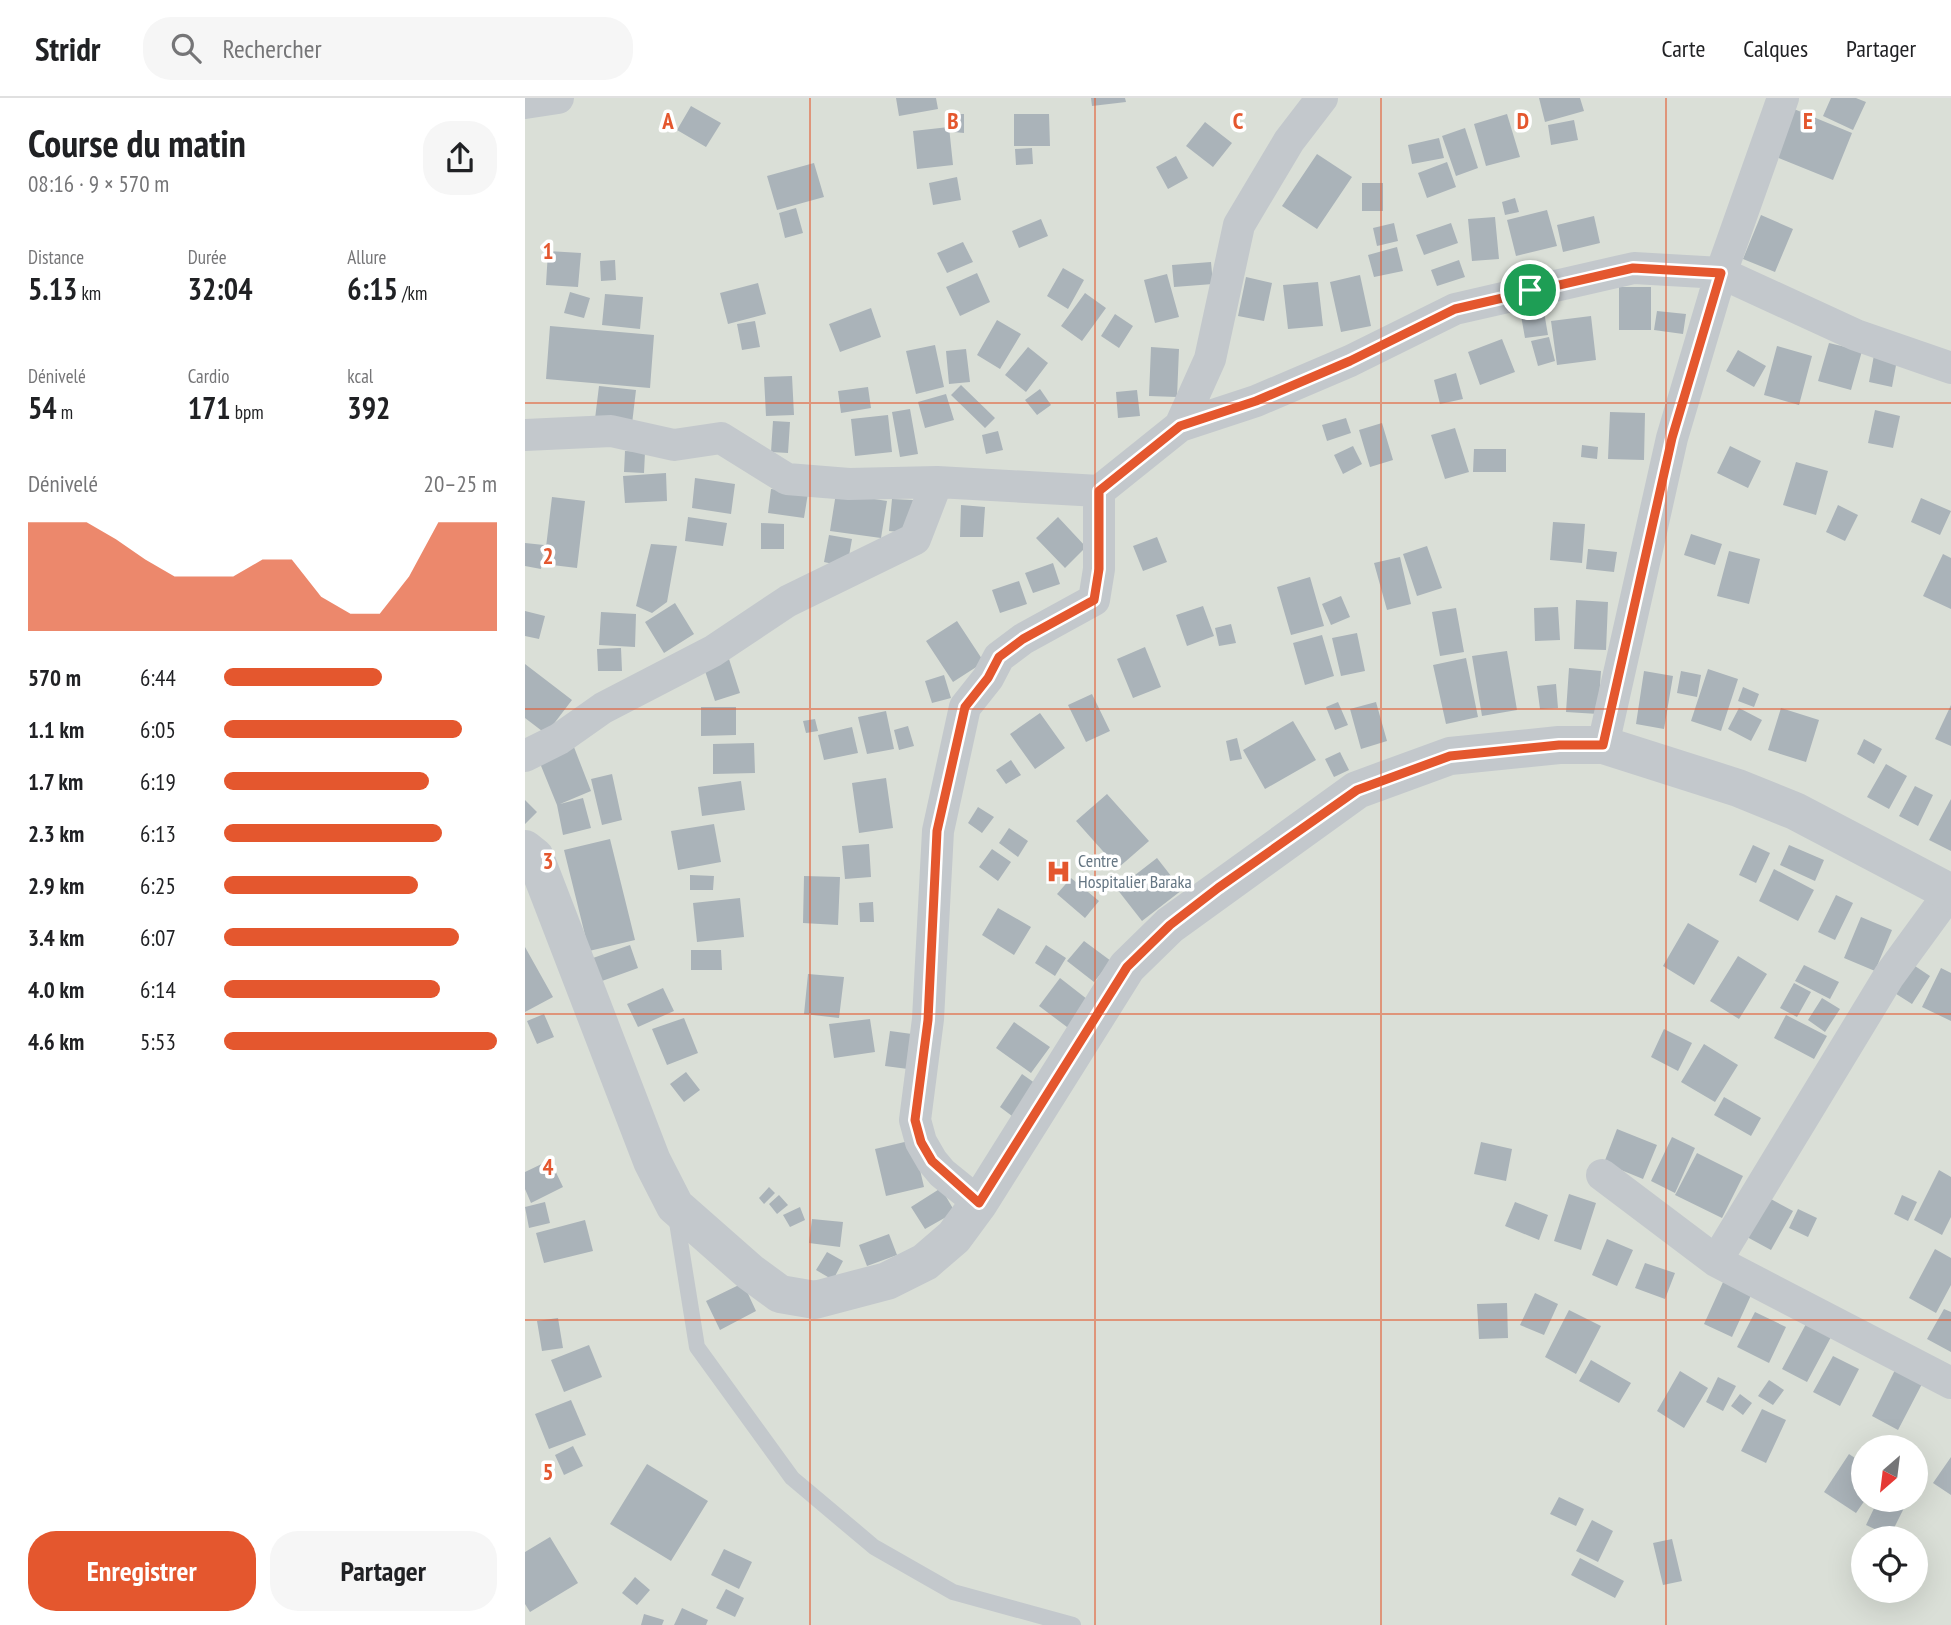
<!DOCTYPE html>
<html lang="fr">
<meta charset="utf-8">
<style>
:root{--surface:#fff;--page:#f6f6f6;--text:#202124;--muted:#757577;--line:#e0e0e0;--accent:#e4572e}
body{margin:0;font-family:"PT Sans Narrow",sans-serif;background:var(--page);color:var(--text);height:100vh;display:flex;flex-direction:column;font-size:26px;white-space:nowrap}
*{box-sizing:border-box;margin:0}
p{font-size:23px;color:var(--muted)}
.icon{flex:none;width:38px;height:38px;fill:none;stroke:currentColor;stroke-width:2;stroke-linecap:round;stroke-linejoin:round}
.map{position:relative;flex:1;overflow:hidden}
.panel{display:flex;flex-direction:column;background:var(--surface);width:525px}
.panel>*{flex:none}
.needle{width:46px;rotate:208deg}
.tools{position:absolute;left:1326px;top:1337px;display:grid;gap:14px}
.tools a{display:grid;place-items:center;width:77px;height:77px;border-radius:50%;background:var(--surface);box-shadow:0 7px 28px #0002;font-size:35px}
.pin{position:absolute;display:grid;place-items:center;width:60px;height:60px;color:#fff;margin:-30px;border:4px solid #fff;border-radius:50%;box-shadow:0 2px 7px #0007}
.round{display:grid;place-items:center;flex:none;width:74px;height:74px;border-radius:28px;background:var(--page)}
.summary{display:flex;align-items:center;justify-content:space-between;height:119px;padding:0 28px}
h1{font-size:38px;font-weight:600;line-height:52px}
.stats{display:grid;grid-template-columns:repeat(3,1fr);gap:10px;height:119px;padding:7px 28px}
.stats div{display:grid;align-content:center}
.stats b{font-size:30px;font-weight:600}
.stats small{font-size:19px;font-weight:400}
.stats p{font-size:19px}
.chart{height:196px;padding:14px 28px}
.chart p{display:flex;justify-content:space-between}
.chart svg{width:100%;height:126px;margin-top:7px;fill:var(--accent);opacity:.7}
.primary-button{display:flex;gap:14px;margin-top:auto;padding:14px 28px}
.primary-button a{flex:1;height:80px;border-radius:28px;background:var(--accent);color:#fff;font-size:28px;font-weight:600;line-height:80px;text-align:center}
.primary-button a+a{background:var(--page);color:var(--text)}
ul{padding:0 28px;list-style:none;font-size:23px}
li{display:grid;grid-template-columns:112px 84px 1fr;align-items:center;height:52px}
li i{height:18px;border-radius:9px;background:var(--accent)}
header{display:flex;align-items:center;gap:42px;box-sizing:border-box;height:98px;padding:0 35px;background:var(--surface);border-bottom:2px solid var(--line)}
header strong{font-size:33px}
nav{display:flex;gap:38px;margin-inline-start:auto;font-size:24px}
.search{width:490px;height:63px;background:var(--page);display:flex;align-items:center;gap:18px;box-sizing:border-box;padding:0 24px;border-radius:28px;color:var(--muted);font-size:26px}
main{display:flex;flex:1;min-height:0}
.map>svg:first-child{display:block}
</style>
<header>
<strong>Stridr</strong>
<div class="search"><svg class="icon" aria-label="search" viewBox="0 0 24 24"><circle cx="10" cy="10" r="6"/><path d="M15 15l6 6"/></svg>Rechercher</div>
<nav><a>Carte</a><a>Calques</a><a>Partager</a></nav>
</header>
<main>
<section class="panel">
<div class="summary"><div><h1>Course du matin</h1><p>08:16 · 9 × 570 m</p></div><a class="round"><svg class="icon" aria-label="share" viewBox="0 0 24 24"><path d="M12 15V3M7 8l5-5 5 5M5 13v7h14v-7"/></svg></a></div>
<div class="stats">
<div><p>Distance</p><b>5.13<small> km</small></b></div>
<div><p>Durée</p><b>32:04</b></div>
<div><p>Allure</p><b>6:15<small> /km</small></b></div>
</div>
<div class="stats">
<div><p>Dénivelé</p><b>54<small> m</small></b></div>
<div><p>Cardio</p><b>171<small> bpm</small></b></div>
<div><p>kcal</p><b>392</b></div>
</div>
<div class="chart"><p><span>Dénivelé</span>20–25 m</p>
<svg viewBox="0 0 160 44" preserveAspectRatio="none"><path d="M0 44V6L10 6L20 6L30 12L40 19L50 25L60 25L70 25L80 19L90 19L100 32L110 38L120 38L130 25L140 6L150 6L160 6V44z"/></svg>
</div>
<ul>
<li><b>570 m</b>6:44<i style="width:58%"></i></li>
<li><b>1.1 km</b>6:05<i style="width:87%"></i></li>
<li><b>1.7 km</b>6:19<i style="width:75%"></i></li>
<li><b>2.3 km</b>6:13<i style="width:80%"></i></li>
<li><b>2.9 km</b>6:25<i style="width:71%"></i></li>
<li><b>3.4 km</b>6:07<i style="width:86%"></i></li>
<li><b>4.0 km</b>6:14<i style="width:79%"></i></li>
<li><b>4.6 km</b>5:53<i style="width:100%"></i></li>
</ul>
<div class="primary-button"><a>Enregistrer</a><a>Partager</a></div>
</section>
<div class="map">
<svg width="1426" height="1527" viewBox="0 0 1426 1527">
<rect width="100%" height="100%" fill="#fafaf8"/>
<path fill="#dadfd7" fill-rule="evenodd" d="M0 0H1426V1527H0ZM1339 1349H1391V1402H1339ZM1339 1440H1391V1493H1339Z"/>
<path fill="#aab3b9" d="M371 0H411L413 11 374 18Z
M566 0H600L601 4 567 8Z
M1014 0H1055L1059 13 1020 24Z
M1306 0H1331L1341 4 1328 32 1298 18Z
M166 8 196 25 181 49 152 32Z
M1269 11 1327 35 1308 82 1249 58Z
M429 16H439V35L429 34Z
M489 16H524L525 48H489Z
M982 16 995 59 961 68 949 26Z
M1049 22 1053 42 1026 47 1023 27Z
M680 24 707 45 688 69 661 48Z
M424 29 428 67 392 71 388 33Z
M940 30 953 70 931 78 917 38Z
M914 40 919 60 887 66 883 47Z
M507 50 508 66 491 67 490 51Z
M792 56 827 79 792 131 757 108Z
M651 58 663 80 643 91 631 69Z
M922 64 931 89 902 100 893 75Z
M289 65 299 99 252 112 242 78Z
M432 79 436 102 408 107 404 85Z
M837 85H858V113H837Z
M990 100 994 114 980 117 977 104Z
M271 110 278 135 260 140 254 115Z
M1022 112 1032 148 991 158 982 122Z
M1236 117 1268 131 1250 174 1218 161Z
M1069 118 1075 145 1038 154 1032 127Z
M970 119 974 161 947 163 943 121Z
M516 121 523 138 494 150 487 133Z
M869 125 873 143 852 148 848 130Z
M926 125 933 145 899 157 891 137Z
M438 144 448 164 422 175 412 155Z
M872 149 878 173 849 179 843 157Z
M23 153 56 155 53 189 21 187Z
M90 162 91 182 76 183 75 163Z
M934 162 940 179 912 188 906 172Z
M686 164 688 186 649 189 647 167Z
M538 170 559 182 543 211 522 198Z
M452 175 465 204 435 218 421 189Z
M642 176 654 219 630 225 619 182Z
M835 177 846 228 816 234 805 184Z
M721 179 747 185 739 223 713 218Z
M793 184 798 228 763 231 758 187Z
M233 185 241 216 203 226 195 195Z
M1094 189H1126V232H1094Z
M45 194 65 200 59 220 39 215Z
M560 195 581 210 557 243 536 228Z
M80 196 118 199 115 231 77 227Z
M1018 208 1023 237 1000 240 995 212Z
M346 210 356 239 315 254 304 226Z
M1132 213 1161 216 1158 236 1129 232Z
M590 216 608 228 594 250 576 238Z
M1066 218 1071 262 1032 267 1026 223Z
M472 222 496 236 475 271 452 257Z
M230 223 235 249 217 252 212 226Z
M25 228 129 237 125 290 21 281Z
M1024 239 1030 263 1013 268 1006 243Z
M977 241 990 274 955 287 943 254Z
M1304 245 1337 253 1326 292 1293 283Z
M410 247 419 289 391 296 381 253Z
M1252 248 1287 258 1274 307 1239 297Z
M503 249 523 265 501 294 480 277Z
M626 249 654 251 652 299 624 298Z
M441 251 445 284 424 286 421 253Z
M1213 252 1241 268 1229 289 1201 273Z
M1349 257 1372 262 1367 289 1344 284Z
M931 275 938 301 915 306 909 282Z
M267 278 269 317 241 318 239 279Z
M436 287 470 320 460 330 426 297Z
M74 288 111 292 107 326 70 321Z
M343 289 346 310 316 315 313 293Z
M515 291 526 307 512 317 500 302Z
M612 292 615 318 593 320 591 294Z
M421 296 429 322 400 330 393 304Z
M385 311 393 356 375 359 367 314Z
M1350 312 1375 318 1368 350 1343 345Z
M1085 314 1120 315 1119 362 1083 361Z
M363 317 367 354 330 358 326 321Z
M821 320 826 335 802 343 797 327Z
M248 323 265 324 263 355 246 354Z
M857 325 868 362 845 369 834 332Z
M930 330 944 374 920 381 906 337Z
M473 333 478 352 461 356 457 337Z
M1057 347 1073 349 1072 361 1056 359Z
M828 348 837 366 818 376 809 357Z
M1205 348 1236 363 1223 390 1192 375Z
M949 351H981V374H948Z
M100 353 120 354 119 375 99 374Z
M1271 364 1303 373 1291 417 1258 407Z
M141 375 142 403 100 405 98 378Z
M170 380 210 386 206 416 167 410Z
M246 391 283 395 279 420 243 415Z
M311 395 362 403 356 440 305 433Z
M27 399 60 403 52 470 19 466Z
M1396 400 1426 413 1415 437 1386 424Z
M367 401 388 402 385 435 364 433Z
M436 407 460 409 458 439H435Z
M1313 407 1333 417 1320 443 1301 434Z
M163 419 202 425 198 448 160 443Z
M533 419 561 449 540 470 511 440Z
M1028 424 1060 426 1057 465 1025 462Z
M236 425 259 426V451H236Z
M1166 436 1197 446 1190 467 1159 457Z
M304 437 327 441 322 469 299 464Z
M632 439 642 464 618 473 608 448Z
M0 445 19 447 16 471 0 468Z
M126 446 152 448 142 504 127 515 111 508Z
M902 448 917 490 892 498 878 456Z
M1063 451 1092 454 1089 474 1061 471Z
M1204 453 1235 461 1224 506 1192 498Z
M1418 456 1426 460V511L1398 498Z
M875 459 886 506 862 512 849 465Z
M528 465 535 486 508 495 500 475Z
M785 479 799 528 766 537 752 489Z
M494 483 502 506 475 515 467 492Z
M816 498 825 519 806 527 797 506Z
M1051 502 1083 504 1081 552 1049 551Z
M150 505 169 536 139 555 120 524Z
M678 508 689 538 662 548 651 517Z
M1033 509 1035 542 1010 543 1009 510Z
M931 510 939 554 915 558 907 514Z
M0 513 20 518 14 541 0 538Z
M76 514 111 516 110 549 74 547Z
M432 523 459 564 428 584 401 543Z
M706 526 711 545 694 548 690 530Z
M832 535 840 573 816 578 807 540Z
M797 537 809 578 780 587 768 545Z
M620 549 636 589 608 600 592 561Z
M96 550 97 573H73L72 551Z
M982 553 992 612 957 618 947 558Z
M941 560 953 619 921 626 908 567Z
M204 561 215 595 190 603 179 570Z
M0 566 47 602 21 636 0 620Z
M1044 570 1076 573 1073 616 1041 614Z
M1183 571 1213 581 1196 633 1166 623Z
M1119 573 1148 578 1139 631 1111 626Z
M1156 573 1176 577 1172 599 1152 595Z
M419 577 426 600 407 605 400 583Z
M1031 586 1033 610 1015 611 1012 588Z
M1218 589 1234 596 1229 609 1213 603Z
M567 596 585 633 561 644 543 607Z
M813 604 823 627 810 632 801 609Z
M851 604 862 643 836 651 825 611Z
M1426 607V648L1410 641Z
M176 609H211V637L176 638Z
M1214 610 1237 622 1226 643 1203 631Z
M1256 610 1294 622 1281 664 1243 652Z
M361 613 369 651 342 656 333 619Z
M515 615 540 650 510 671 485 636Z
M290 621 293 633 281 635 278 623Z
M768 623 791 662 740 691 718 652Z
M383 628 389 648 374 652 369 632Z
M327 629 333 655 299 662 293 637Z
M712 640 717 661 705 663 701 643Z
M1339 641 1357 651 1349 666 1332 656Z
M47 644 66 693 35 706 58 700 66 730 38 737 32 707 12 658Z
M229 645 230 675 188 676V646Z
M815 654 824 672 809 679 800 661Z
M486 662 496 677 481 686 471 672Z
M1361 666 1382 678 1364 711 1342 699Z
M87 676 97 722 77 727 66 681Z
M361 680 368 730 334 735 327 685Z
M216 683 220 712 177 718 173 689Z
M1390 688 1408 697 1393 728 1374 718Z
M582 696 624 743 593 770 551 723Z
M1426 701V753L1404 742Z
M0 702 12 714 0 726Z
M453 709 469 719 457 735 443 725Z
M189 726 196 764 153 772 146 733Z
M484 730 503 743 493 759 474 745Z
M85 741 110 842 64 853 39 752Z
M344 746 346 779 320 781 317 748Z
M1228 747 1245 755 1231 785 1214 777Z
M1264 747 1299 762 1290 783 1255 767Z
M467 751 486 764 473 783 454 769Z
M632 760 657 792 617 823 592 791Z
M1249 771 1289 792 1273 823 1234 803Z
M165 777 189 778 188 792H165Z
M279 778 315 779 313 827 278 825Z
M546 780 574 803 560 820 532 796Z
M1311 797 1328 805 1310 842 1293 834Z
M215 800 219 839 172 844 168 805Z
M348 804 349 824H335L334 805Z
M473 810 506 829 489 857 457 837Z
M1336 819 1367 832 1350 873 1319 860Z
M1163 825 1194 843 1169 887 1138 868Z
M559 843 586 863 569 884 542 863Z
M105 847 113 870 77 883 68 860Z
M521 847 541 860 530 878 510 865Z
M0 849 28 899 0 914Z
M166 852H196L197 872H166Z
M1213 858 1242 876 1214 921 1185 903Z
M1384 864 1405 878 1387 906 1365 892Z
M1279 867 1314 884 1305 901 1270 883Z
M1416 870 1426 875V923L1397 909Z
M283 876 319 879 314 920 279 916Z
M535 880 567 905 546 932 514 908Z
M1269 885 1286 894 1272 919 1255 910Z
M138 890 149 913 113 929 102 906Z
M1297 900 1315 911 1300 934 1283 922Z
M19 916 29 939 12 946 2 923Z
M1261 917 1302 938 1289 961 1249 940Z
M159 920 173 955 142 967 127 931Z
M345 921 350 954 309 960 304 926Z
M489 924 525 949 506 975 471 950Z
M1139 931 1167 945 1153 973 1126 959Z
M365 933 387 936 383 971 360 968Z
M1179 946 1213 967 1190 1004 1156 984Z
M161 974 175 992 159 1004 145 986Z
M497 976 514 988 491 1021 475 1009Z
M1199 999 1236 1020 1226 1038 1189 1017Z
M1092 1031 1132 1047 1118 1081 1079 1065Z
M1147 1039 1170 1050 1150 1095 1126 1083Z
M388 1042 399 1089 361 1098 350 1051Z
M956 1044 987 1051 981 1083 949 1076Z
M1172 1055 1218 1078 1197 1120 1150 1097Z
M25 1062 38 1089 6 1105 0 1091V1074Z
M1414 1072 1426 1079V1119L1417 1137 1389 1122Z
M244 1089 250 1095 239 1106 234 1100Z
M416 1090 430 1114 400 1131 386 1109Z
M1044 1096 1071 1105 1056 1152 1029 1143Z
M254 1097 263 1107 252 1116 244 1106Z
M1377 1097 1392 1104 1383 1123 1369 1116Z
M1244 1100 1268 1113 1246 1152 1222 1139Z
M20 1104 25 1125 4 1130 0 1109Z
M990 1104 1023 1117 1014 1142 980 1128Z
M275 1109 280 1122 265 1129 258 1117Z
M1273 1111 1292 1120 1283 1139 1264 1130Z
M287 1121 318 1124 315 1149 284 1145Z
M60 1122 68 1153 19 1165 11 1135Z
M364 1136 372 1157 342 1168 334 1147Z
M1082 1141 1108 1152 1092 1188 1067 1177Z
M1410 1151 1426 1160V1187L1411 1215 1384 1200Z
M302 1154 318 1163 308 1182 291 1172Z
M1120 1165 1150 1175 1140 1201 1110 1190Z
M1199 1182 1227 1195 1207 1239 1179 1226Z
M218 1185 231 1213 195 1232 181 1203Z
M1010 1195 1033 1206 1019 1237 995 1227Z
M982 1205 983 1240 954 1241 952 1206Z
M1419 1211 1426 1214V1254L1402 1241Z
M1044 1212 1076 1228 1051 1276 1020 1259Z
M1230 1214 1261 1229 1244 1265 1212 1249Z
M33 1220 38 1250 17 1253 12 1223Z
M1281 1226 1306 1239 1282 1284 1257 1271Z
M64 1247 77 1279 39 1294 26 1262Z
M1308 1258 1334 1271 1315 1308 1288 1294Z
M1066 1262 1106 1285 1094 1305 1054 1283Z
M1371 1270 1398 1284 1373 1332 1347 1318Z
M1155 1273 1183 1290 1159 1330 1132 1313Z
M1193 1279 1211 1288 1198 1313 1181 1304Z
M1244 1282 1259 1292 1248 1307 1233 1298Z
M1215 1296 1227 1305 1218 1317 1206 1308Z
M46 1302 61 1337 24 1351 10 1316Z
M1237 1311 1261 1322 1241 1365 1216 1353Z
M48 1348 58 1368 39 1377 30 1357Z
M1324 1356 1339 1366 1340 1402 1331 1415 1299 1394Z
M1426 1359V1397L1408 1385Z
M122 1366 183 1403 146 1463 85 1426Z
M1034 1399 1059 1411 1051 1428 1025 1416Z
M1353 1402H1383L1365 1438 1341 1427Z
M1067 1422 1088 1433 1073 1464 1051 1453Z
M25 1439 53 1485 5 1514 0 1506V1454Z
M1147 1441 1157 1483 1138 1487 1128 1445Z
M199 1451 227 1464 214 1491 186 1477Z
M1055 1460 1099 1483 1090 1500 1046 1477Z
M110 1479 125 1492 112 1507 97 1495Z
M201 1491 219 1500 210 1519 191 1510Z
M157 1510 183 1522 181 1527H149Z
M119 1516 139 1522 137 1527H116Z"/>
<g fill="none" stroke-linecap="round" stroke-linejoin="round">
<path stroke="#c3c8cc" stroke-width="16" d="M151 1118 172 1249 267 1380 349 1449 428 1494 548 1527"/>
<path stroke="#c3c8cc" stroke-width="32" d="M0 5 33 0
M655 328 731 303 825 263 930 211 1109 170 1196 175 1331 237 1426 270
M0 337 86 333 149 347 196 340 262 381 324 386 412 384 574 393
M1078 647 1147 340 1196 175 1258 0
M0 658 34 641 78 610 188 553 263 503 390 441 412 384
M1077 1077 1191 1163 1426 1285
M454 1105 417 1075 407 1063 396 1044 390 1022 403 921 413 733 440 609 463 580 474 559 498 541 569 502 574 471V393L655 328 685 261 714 127 764 43 797 0
M1191 1163 1364 878 1426 793"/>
<path stroke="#c3c8cc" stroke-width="38" d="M0 751 10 759 127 1063 150 1108 225 1174 255 1196 290 1202 362 1183 400 1164 429 1139 454 1105 602 869 645 827 832 692 925 658 1034 647H1078L1213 690 1270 713 1426 795"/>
</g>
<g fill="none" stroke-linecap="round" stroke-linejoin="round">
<defs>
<path id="route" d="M1108 170 1196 175 1147 340 1078 647H1034L925 658 832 692 693 790 645 827 602 869 454 1105 407 1063 396 1044 390 1022 403 922 412 733 440 609 463 580 474 559 498 541 569 502 574 471V393L655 328 731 303 825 263 930 211Z"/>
</defs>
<use href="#route" stroke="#fff" stroke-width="14"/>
<use href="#route" stroke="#e4572e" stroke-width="9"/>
</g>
<path fill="none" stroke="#e4572e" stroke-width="2" stroke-opacity="0.55" d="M285 0V1527M570 0V1527M856 0V1527M1141 0V1527M0 305H1426M0 611H1426M0 916H1426M0 1222H1426"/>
<defs>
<symbol id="hospital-bare" viewBox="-9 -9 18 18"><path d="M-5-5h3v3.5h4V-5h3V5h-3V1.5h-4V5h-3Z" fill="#e4572e" stroke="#fff" stroke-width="2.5" paint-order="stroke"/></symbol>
</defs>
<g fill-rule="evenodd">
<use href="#hospital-bare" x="516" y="756" width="35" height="35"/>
</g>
<g text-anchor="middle" stroke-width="7" stroke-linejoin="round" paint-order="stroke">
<g font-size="18" fill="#657683" stroke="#fff" text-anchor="start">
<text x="553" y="769">Centre<tspan x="553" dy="21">Hospitalier Baraka</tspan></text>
</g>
</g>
<g font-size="23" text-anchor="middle" font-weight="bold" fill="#e4572e" stroke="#fff" stroke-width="7" stroke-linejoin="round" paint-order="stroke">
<text x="143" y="31">A</text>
<text x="428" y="31">B</text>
<text x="713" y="31">C</text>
<text x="998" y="31">D</text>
<text x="1283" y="31">E</text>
<text x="23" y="161">1</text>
<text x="23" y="466">2</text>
<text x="23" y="771">3</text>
<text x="23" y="1077">4</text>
<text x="23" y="1382">5</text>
</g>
</svg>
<div class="tools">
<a><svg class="needle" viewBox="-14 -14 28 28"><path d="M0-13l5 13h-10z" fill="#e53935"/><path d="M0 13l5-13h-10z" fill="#757577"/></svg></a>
<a><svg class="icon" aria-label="locate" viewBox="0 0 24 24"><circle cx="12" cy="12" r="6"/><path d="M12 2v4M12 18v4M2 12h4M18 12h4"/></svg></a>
</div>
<div class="pin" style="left:1005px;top:192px;background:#1e9e55"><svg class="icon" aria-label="arrive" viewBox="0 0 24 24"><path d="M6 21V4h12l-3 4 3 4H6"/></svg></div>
</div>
</main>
